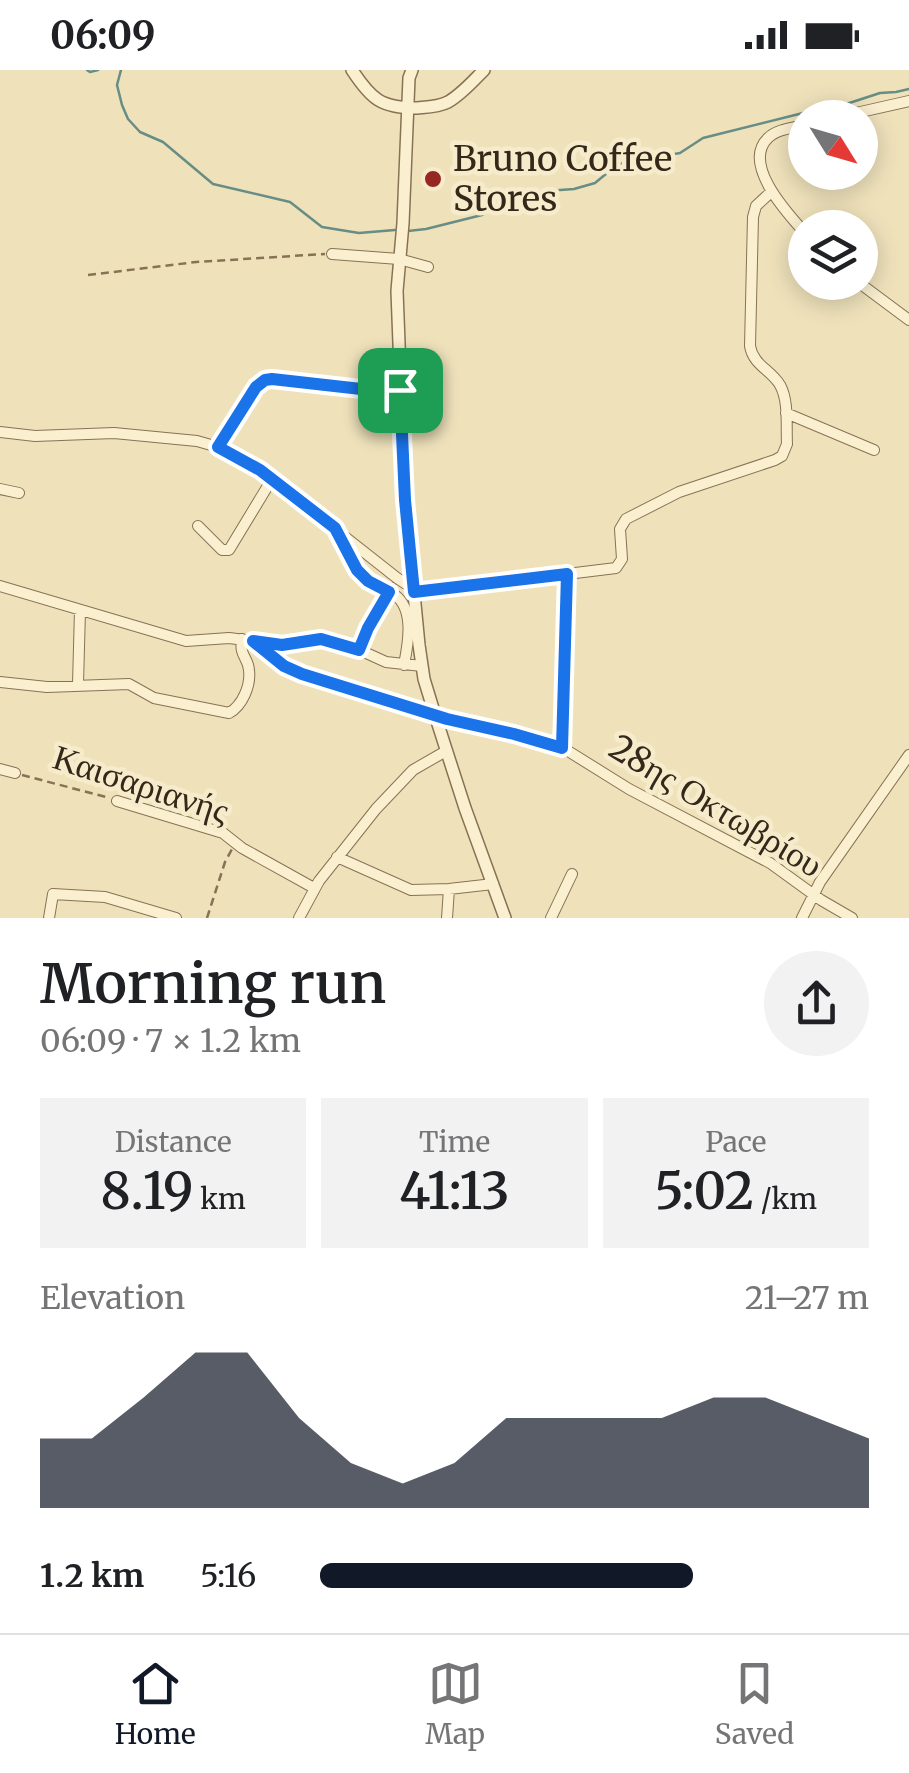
<!DOCTYPE html>
<meta charset="utf-8">
<style>
:root{--surface:#fff;--page:#f2f2f2;--text:#202124;--muted:#757577;--line:#e0e0e0;--accent:#111827}
body{margin:0;font-family:Merriweather,serif;background:var(--page);color:var(--text);height:100vh;display:flex;flex-direction:column;font-size:38px;white-space:nowrap}
*{box-sizing:border-box;margin:0}
p{font-size:32px;color:var(--muted)}
.icon{flex:none;width:55px;height:55px;fill:none;stroke:currentColor;stroke-width:2;stroke-linecap:round;stroke-linejoin:round}
.map{position:relative;height:848px;overflow:hidden}
.sheet{display:flex;flex-direction:column;background:var(--surface);flex:1}
.sheet>*{flex:none}
.needle{width:65px;rotate:127deg}
.controls{position:absolute;left:788px;top:30px;display:grid;gap:20px}
.controls a{display:grid;place-items:center;width:90px;height:90px;border-radius:50%;background:var(--surface);box-shadow:0 5px 25px #0003;font-size:50px}
.pin{position:absolute;display:grid;place-items:center;width:85px;height:85px;color:#fff;margin:-42px;border-radius:20px;box-shadow:0 5px 15px #0006}
.round{display:grid;place-items:center;flex:none;width:105px;height:105px;border-radius:52px;background:var(--page)}
.head{display:flex;align-items:center;justify-content:space-between;height:170px;padding:0 40px}
h1{font-size:55px;font-weight:600;line-height:75px}
.figures{display:grid;grid-template-columns:repeat(3,1fr);gap:15px;height:170px;padding:10px 40px}
.figures div{display:grid;align-content:center;border-radius:0px;background:var(--page);text-align:center}
.figures b{font-size:50px;font-weight:600}
.figures small{font-size:28px;font-weight:400}
.figures p{font-size:28px}
.chart{height:280px;padding:20px 40px}
.chart p{display:flex;justify-content:space-between}
.chart svg{width:100%;height:180px;margin-top:10px;fill:var(--accent);opacity:.7}
ul{padding:0 40px;list-style:none;font-size:32px}
li{display:grid;grid-template-columns:160px 120px 1fr;align-items:center;height:75px}
li i{height:25px;border-radius:12px;background:var(--accent)}
.status{display:flex;justify-content:space-between;align-items:center;height:70px;padding:0 50px;background:var(--surface);direction:ltr}
.status svg{height:28px;fill:currentColor}
.tab-bar{display:flex;justify-content:space-around;align-items:center;height:140px;border-top:2px solid var(--line);background:var(--surface);font-size:28px;color:var(--muted)}
.tab-bar a{display:grid;justify-items:center;gap:5px}
.tab-bar .current{color:var(--accent)}
.map>svg:first-child{display:block}
</style>
<div class="status"><b>06:09</b><svg viewBox="0 0 49 12"><path d="M0 12V9h3v3zM5 12V6h3v6zM10 12V3h3v9zM15 12V0h3v12zM26 1h20v11H26zM47 4h2v5h-2z"/></svg></div>
<div class="map">
<svg width="909" height="848" viewBox="0 0 909 848">
<rect width="100%" height="100%" fill="#efe2bb"/>
<g fill="none" stroke-linecap="round" stroke-linejoin="round">
<path stroke="#678d85" stroke-width="2.5" d="M87 0 90 2 98 0
M121 0 117 15 122 35 128 49 140 62 163 72 213 114 290 132 322 157 359 163 395 160
M408 161 426 159 482 145 519 123 574 119 595 113 618 94 680 83 703 68 811 41 831 39 880 23 896 22 909 19"/>
<defs>
<path id="minor" d="M834 48 909 31
M805 55C793 58 777 59 768 68 741 94 788 144 805 163
M332 184 399 189 428 197
M858 212 909 250
M786 343 874 380
M0 362 35 366 114 363 197 371 218 377 260 400 397 508 406 514 413 515
M0 419 19 423
M198 456 222 480H229L272 409
M336 461C342 475 350 493 360 504 370 515 384 517 395 525 415 540 408 574 404 595
M567 504 616 498 622 489 620 459 626 449 679 422 775 390 782 386 787 374C786 356 789 331 780 315 771 300 753 295 750 276L753 147 756 136 771 122
M0 516 186 571 229 568 253 571 284 597 301 604 447 649 514 664 568 681 629 719 770 793 821 830 852 848
M414 522 567 504 562 678
M258 572 281 575 321 569 364 582 386 592 422 596
M359 580 368 558 391 518
M0 612 47 617 129 614 154 628 229 643C242 636 251 616 249 600 248 587 239 586 242 569
M78 614 80 540
M0 699 15 703
M117 731 223 763 242 778 314 818
M337 787 411 820 449 819 493 814
M49 848 53 824 105 827 176 848
M299 848 319 811 376 739 413 700 446 681
M447 848 449 819
M551 848 572 804
M802 848 820 812 909 685"/>
<path id="tertiary" d="M352 0C371 29 381 38 417 38 428 37 438 37 448 32 462 24 473 11 484 0
M412 0 409 8 403 153 397 221 405 431 419 575 424 609 435 645 465 738 505 848"/>
</defs>
<use href="#minor" stroke="#877255" stroke-width="12"/>
<use href="#tertiary" stroke="#877255" stroke-width="14"/>
<path stroke="#877255" stroke-width="2.5" stroke-dasharray="8 5" stroke-linecap="butt" d="M88 205 196 192 325 184
M223 369 256 317 265 310 361 319 393 320
M22 705 106 727
M207 848 225 792 232 779"/>
<use href="#minor" stroke="#faefcf" stroke-width="10"/>
<use href="#tertiary" stroke="#faefcf" stroke-width="11"/>
</g>
<g fill="none" stroke-linecap="round" stroke-linejoin="round">
<defs>
<path id="route" d="M272 309 361 319 400 320 405 430 414 522 567 504 562 678 514 664 447 649 302 604 284 596 253 571 282 575 321 569 359 580 368 558 389 522 368 511 357 500 335 458 260 400 218 377 256 317 265 310Z"/>
</defs>
<use href="#route" stroke="#fff" stroke-width="20"/>
<use href="#route" stroke="#1a73e8" stroke-width="12"/>
</g>
<circle fill="#972723" stroke="#f6eccb" stroke-width="4" cx="433" cy="109" r="10"/>
<g text-anchor="middle" stroke-width="9" stroke-linejoin="round" paint-order="stroke">
<g font-size="35" fill="#35281a" stroke="#f6eccb" text-anchor="start">
<text x="453" y="101">Bruno Coffee<tspan x="453" dy="40">Stores</tspan></text>
</g>
<g font-size="35" fill="#35281a" stroke="#f6eccb">
<text transform="translate(141 714) rotate(18)" y="12">Καισαριανής</text>
<text transform="translate(716 736) rotate(31)" y="12">28ης Οκτωβρίου</text>
</g>
</g>
</svg>
<div class="controls">
<a><svg class="needle" viewBox="-14 -14 28 28"><path d="M0-13l5 13h-10z" fill="#e53935"/><path d="M0 13l5-13h-10z" fill="#757577"/></svg></a>
<a><svg class="icon" aria-label="layers" viewBox="0 0 24 24"><path d="M12 4l9 5-9 5-9-5zM3 14l9 5 9-5"/></svg></a>
</div>
<div class="pin" style="left:400px;top:320px;background:#1e9e55"><svg class="icon" aria-label="arrive" viewBox="0 0 24 24"><path d="M6 21V4h12l-3 4 3 4H6"/></svg></div>
</div>
<section class="sheet">
<div class="head"><div><h1>Morning run</h1><p>06:09 · 7 × 1.2 km</p></div><a class="round"><svg class="icon" aria-label="share" viewBox="0 0 24 24"><path d="M12 15V3M7 8l5-5 5 5M5 13v7h14v-7"/></svg></a></div>
<div class="figures">
<div><p>Distance</p><b>8.19<small> km</small></b></div>
<div><p>Time</p><b>41:13</b></div>
<div><p>Pace</p><b>5:02<small> /km</small></b></div>
</div>
<div class="chart"><p><span>Elevation</span>21–27 m</p>
<svg viewBox="0 0 160 44" preserveAspectRatio="none"><path d="M0 44V27L10 27L20 17L30 6L40 6L50 22L60 33L70 38L80 33L90 22L100 22L110 22L120 22L130 17L140 17L150 22L160 27V44z"/></svg>
</div>
<ul>
<li><b>1.2 km</b>5:16<i style="width:68%"></i></li>
</ul>
</section>
<nav class="tab-bar">
<a class="current"><svg class="icon" aria-label="home" viewBox="0 0 24 24"><path d="M3 11l9-7 9 7M6 9v11h12V9"/></svg>Home</a>
<a><svg class="icon" aria-label="map" viewBox="0 0 24 24"><path d="M3 6l6-2 6 2 6-2v14l-6 2-6-2-6 2zM9 4v14M15 6v14"/></svg>Map</a>
<a><svg class="icon" aria-label="saved" viewBox="0 0 24 24"><path d="M7 4h10v16l-5-4-5 4z"/></svg>Saved</a>
</nav>
